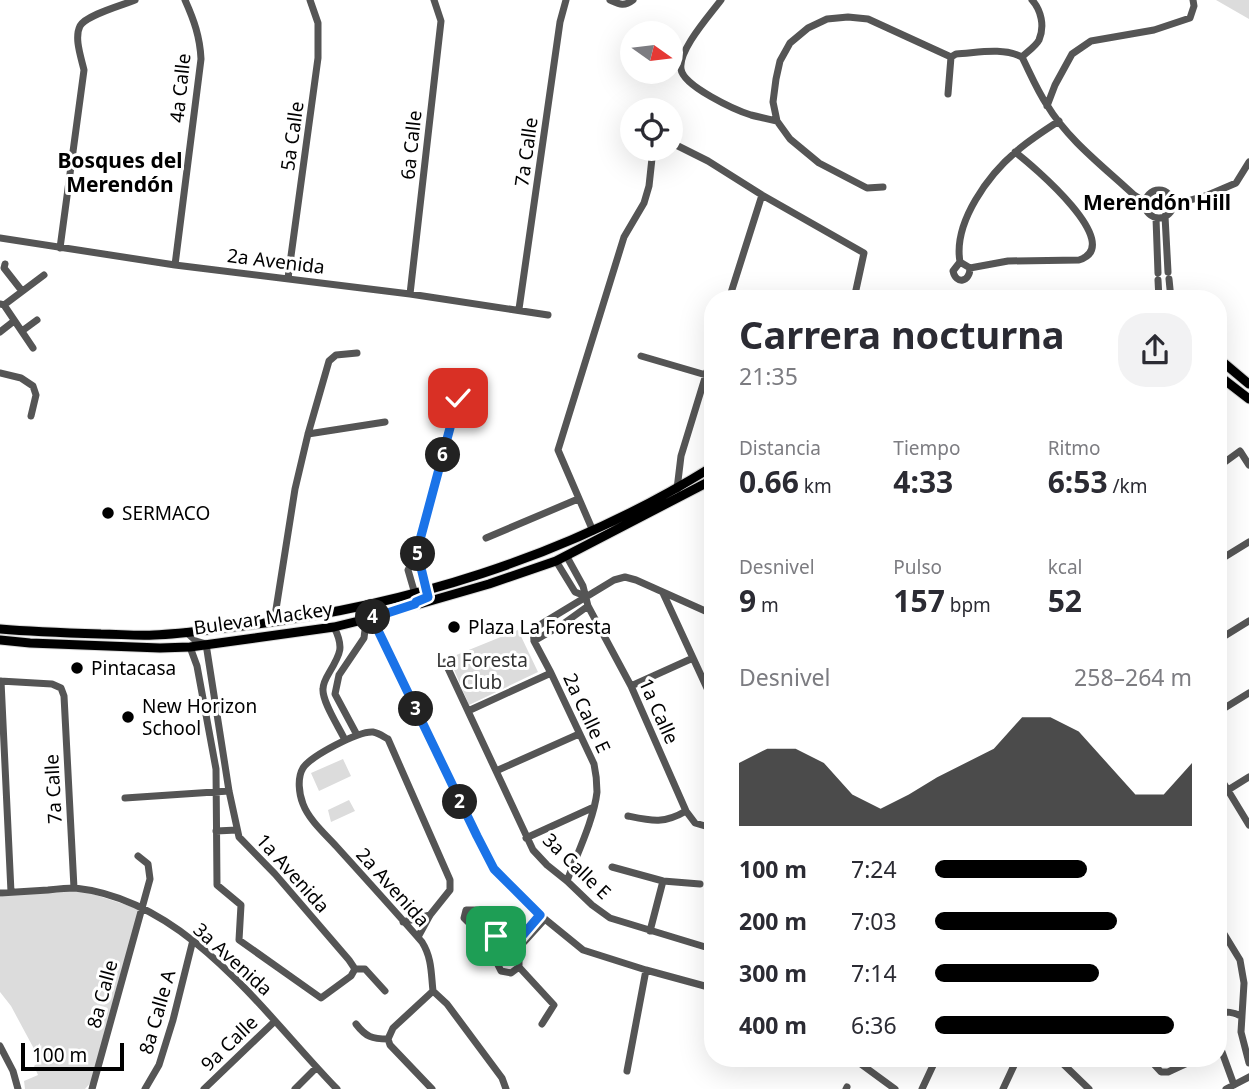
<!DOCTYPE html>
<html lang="es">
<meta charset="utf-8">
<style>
:root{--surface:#fff;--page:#f2f2f3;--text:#2b2b33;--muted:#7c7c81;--accent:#000}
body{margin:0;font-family:"Noto Sans",sans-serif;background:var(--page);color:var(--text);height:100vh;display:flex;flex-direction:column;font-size:26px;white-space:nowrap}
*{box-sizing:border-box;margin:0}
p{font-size:23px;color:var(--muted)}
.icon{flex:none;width:38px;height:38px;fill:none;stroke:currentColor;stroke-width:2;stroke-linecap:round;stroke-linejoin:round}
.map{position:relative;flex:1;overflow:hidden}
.side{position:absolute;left:704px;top:290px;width:523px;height:777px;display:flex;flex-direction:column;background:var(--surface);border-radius:28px;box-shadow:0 7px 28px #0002}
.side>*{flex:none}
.needle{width:46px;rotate:104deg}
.buttons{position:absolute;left:620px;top:21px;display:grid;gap:14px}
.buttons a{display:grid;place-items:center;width:63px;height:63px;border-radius:50%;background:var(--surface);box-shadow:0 7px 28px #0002;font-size:35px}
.scale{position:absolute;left:21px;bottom:18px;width:103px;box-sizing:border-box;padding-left:7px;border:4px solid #000;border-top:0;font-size:19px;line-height:24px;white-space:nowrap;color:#000;-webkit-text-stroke:5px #fff;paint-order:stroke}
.pin{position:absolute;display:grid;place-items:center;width:60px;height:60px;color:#fff;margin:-30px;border-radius:14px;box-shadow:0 4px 10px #0006}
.km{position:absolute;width:35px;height:35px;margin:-18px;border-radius:50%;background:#222;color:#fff;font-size:19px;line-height:35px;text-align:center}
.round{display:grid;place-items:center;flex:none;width:74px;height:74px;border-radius:28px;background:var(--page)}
.head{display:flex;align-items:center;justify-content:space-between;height:119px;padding:0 35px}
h1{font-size:38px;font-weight:700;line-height:52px}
.figures{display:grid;grid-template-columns:repeat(3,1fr);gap:10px;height:119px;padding:7px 35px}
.figures div{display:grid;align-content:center}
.figures b{font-size:30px;font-weight:700}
.figures small{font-size:19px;font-weight:400}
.figures p{font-size:19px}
.chart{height:196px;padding:14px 35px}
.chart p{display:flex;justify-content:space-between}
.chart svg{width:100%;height:126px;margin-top:7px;fill:var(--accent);opacity:.7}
ul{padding:0 35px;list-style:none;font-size:23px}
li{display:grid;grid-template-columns:112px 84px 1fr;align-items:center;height:52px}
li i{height:18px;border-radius:9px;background:var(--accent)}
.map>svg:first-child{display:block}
</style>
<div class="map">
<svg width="1249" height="1089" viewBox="0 0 1249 1089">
<rect width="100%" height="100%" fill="#fff"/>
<path fill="#dcdcdc" d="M1216 0H1249V19Z
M518 630 538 672 469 705 449 658Z
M343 759 351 776 319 791 311 773Z
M349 800 355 811 331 822 328 810Z
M74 888 139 909 92 1081 85 1089H25L24 1081 38 1075 34 1066 40 1060 11 1006 0 992V897L11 892Z"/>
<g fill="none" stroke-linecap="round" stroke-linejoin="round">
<defs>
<path id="major" d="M1218 358 1249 384
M1218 375 1249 399
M0 629C34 632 67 633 101 634 118 634 136 636 154 635 180 634 207 630 233 627 402 608 567 557 712 467
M0 640 30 643 160 648 190 647 334 627 371 618 489 584 556 561 712 480"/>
</defs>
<use href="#major" stroke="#dbdbdb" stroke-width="11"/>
<path stroke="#555" stroke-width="7" d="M610 0C619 4 624 7 633 0
M721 0C710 15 678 50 681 69 683 86 735 110 751 115 759 117 768 119 777 121
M1022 57C1030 73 1037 90 1047 105 1068 140 1104 167 1134 195L1145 202
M948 94 951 57
M1047 106 1055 85 1072 54 1091 41 1154 30 1190 18 1194 6 1193 0
M670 142 708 161 762 195 864 253 854 299
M1015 152C1032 165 1127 245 1079 260L1008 261 970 268 960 262C953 222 989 174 1018 150 1031 139 1045 130 1059 121
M883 187 867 188 819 163 790 139 777 121 773 102 776 79 780 61 790 43 808 28 827 19 848 17 868 19 951 57 956 54C977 53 1002 47 1022 57 1027 52 1036 46 1039 40 1045 26 1041 10 1032 0
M1145 204a14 14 0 1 1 28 0a14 14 0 1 1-28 0Z
M1173 205 1208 195 1236 183 1249 162
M1165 216 1168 272
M1156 218 1158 273
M0 238 175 265 410 294 548 315
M60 248 84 70C81 57 74 38 80 26 86 15 123 5 135 0
M960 262 953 271C956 285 970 282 970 268
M5 264 4 268 22 291
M175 265 201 59C200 37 194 20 185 0
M288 278 318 58V23L310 0
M1169 279 1171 299
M1158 280 1159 299
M410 294 441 21 434 0
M729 299 762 195
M0 304 4 305 44 275
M4 305 33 348
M519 309 560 22 566 0
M22 331 37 320
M0 332 14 321
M641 356 706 375
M0 373 21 378 33 386 36 395 31 416
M308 434 385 422
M1218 467 1240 451 1249 465
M677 489 681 456 712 355
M593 531 558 450 624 237 644 203 649 186 653 149
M486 538 578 499
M417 551 427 591
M567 557 583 586 588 606 631 686 686 811 695 823 712 828
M556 561 575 592 585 596
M1218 561 1249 542
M663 593 712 699
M415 594 408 570 415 556 458 398
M371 618 494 869 540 915 583 950 646 970 712 988
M274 622 295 489 308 434 329 361 336 355 357 353
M334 627C344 647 341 653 329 673 326 678 323 683 323 689 322 702 339 727 345 740
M186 632 196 641 206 644 229 791 239 837 275 874 349 960 355 969
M1218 640 1249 621
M534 641 563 624 588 606
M190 647 197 666 216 769 217 885 241 905 239 940 321 998 351 976 355 969
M445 662 533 850 547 865 567 881 592 905 610 918 712 949
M0 681 52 684 61 688 64 696 74 888
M1 681 11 892
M631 686 693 658
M468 711 551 673
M1218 712 1249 693
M357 735 335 694 339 675 364 638 365 630 362 620
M496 771 579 734
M1218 774 1249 825
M1228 790 1249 777
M125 798 229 791
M628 816C652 821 664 824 686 811
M216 831 237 830
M526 838 594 807
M612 867 663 881 700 884
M567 881C577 854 594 819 597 792 597 782 596 773 594 764L551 673 534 641 533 629 614 580 625 577 636 580 712 614
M0 893C16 892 32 891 48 890 57 889 66 888 75 888 188 900 264 1014 337 1089
M480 915 476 921 472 923 468 922 464 918 466 910H476L496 936 510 949 515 952 519 960V967L511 973 501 971 498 965 501 954 510 949 540 915
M403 922 430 915
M1218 924 1240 960 1244 983 1241 1032 1249 1063
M650 931 663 881
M418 937 430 915 450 890V880L388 739C384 737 379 733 373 732 358 731 311 756 303 768 297 778 299 794 303 804 309 820 325 834 336 846 365 878 394 910 422 942 432 958 431 973 433 991L447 1004 502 1078 506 1089
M515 952 545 919
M519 967 554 1005 542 1024
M355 969H365L385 991
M1218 1014C1227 1011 1233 1012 1241 1016
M356 1024C366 1037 372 1039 388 1039
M388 1039 393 1028 433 991
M388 1039 390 1045 432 1089
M1218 1041 1234 1085
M0 1046 13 1071 18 1089
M854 1059 895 1089
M1058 1059 1089 1089
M1149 1059 1161 1072H1168L1196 1059
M627 1071 646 970
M92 1089 150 879 148 864 138 856
M145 1089 159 1065 173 1020 193 940
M204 1089 275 1021
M295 1089 316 1068
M846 1089 847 1087
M922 1089 936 1059
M1003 1089 1017 1059
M1226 1089 1249 1077"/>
<use href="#major" stroke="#000" stroke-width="9"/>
</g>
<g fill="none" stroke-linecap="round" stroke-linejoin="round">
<defs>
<path id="route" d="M458 398 417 551 428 597 416 602 415 604 372 618 477 836 494 869 540 915 510 950 496 936"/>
</defs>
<use href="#route" stroke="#fff" stroke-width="14"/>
<use href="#route" stroke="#1a73e8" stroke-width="9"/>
</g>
<g fill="#000" stroke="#fff" stroke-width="2.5">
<circle cx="108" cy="513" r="7"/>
<circle cx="454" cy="627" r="7"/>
<circle cx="77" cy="668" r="7"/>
<circle cx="128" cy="717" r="7"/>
</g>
<g text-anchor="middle" stroke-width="6" stroke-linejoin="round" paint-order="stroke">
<g font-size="19" fill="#000" stroke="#fff">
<text transform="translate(180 88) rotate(-84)" y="7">4a Calle</text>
<text transform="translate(292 136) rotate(-82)" y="7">5a Calle</text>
<text transform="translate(411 145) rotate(-84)" y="7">6a Calle</text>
<text transform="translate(526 152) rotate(-82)" y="7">7a Calle</text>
<text transform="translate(276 261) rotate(7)" y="7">2a Avenida</text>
<text transform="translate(263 618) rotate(-8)" y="7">Bulevar Mackey</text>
<text transform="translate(659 711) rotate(66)" y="7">1a Calle</text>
<text transform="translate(587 713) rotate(65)" y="7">2a Calle E</text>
<text transform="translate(53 789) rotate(-93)" y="7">7a Calle</text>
<text transform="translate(577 866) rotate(44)" y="7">3a Calle E</text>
<text transform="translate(293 873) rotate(48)" y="7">1a Avenida</text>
<text transform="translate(393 887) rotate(48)" y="7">2a Avenida</text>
<text transform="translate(233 959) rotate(42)" y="7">3a Avenida</text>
<text transform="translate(102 994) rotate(-75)" y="7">8a Calle</text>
<text transform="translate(157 1012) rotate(-74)" y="7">8a Calle A</text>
<text transform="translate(229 1043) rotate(-44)" y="7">9a Calle</text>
</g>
<g font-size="19" fill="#000" stroke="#fff" text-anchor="start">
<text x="122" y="520">SERMACO</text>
<text x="468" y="634">Plaza La Foresta</text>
<text x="91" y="675">Pintacasa</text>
<text x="142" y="713">New Horizon<tspan x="142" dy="22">School</tspan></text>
</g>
<g font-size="19" fill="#333" stroke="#fff">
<text x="482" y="667">La Foresta<tspan x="482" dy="22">Club</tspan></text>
</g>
<g font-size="21" font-weight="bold" fill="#000" stroke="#fff">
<text x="120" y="168">Bosques del<tspan x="120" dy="24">Merendón</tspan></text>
<text x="1157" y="210">Merendón Hill</text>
</g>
</g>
</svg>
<div class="buttons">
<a><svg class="needle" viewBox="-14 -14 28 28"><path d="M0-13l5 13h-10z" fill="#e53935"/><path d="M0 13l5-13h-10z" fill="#7c7c81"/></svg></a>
<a><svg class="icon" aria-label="locate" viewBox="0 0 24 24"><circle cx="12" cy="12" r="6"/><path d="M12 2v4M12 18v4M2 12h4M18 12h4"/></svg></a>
</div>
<div class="scale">100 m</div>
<div class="pin" style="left:496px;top:936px;background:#1e9e55"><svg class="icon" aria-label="arrive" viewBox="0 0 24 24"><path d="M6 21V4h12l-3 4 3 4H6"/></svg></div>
<div class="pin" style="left:458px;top:398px;background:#d93025"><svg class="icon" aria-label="check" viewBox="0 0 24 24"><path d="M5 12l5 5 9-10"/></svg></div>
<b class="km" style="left:460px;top:802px">2</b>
<b class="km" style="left:416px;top:709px">3</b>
<b class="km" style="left:373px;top:617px">4</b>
<b class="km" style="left:418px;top:554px">5</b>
<b class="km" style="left:443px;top:455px">6</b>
<section class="side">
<div class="head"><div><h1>Carrera nocturna</h1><p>21:35</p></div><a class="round"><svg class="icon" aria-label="share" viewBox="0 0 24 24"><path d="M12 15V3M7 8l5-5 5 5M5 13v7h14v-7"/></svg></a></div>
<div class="figures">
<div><p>Distancia</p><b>0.66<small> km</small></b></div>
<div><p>Tiempo</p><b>4:33</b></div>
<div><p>Ritmo</p><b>6:53<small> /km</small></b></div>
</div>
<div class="figures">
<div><p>Desnivel</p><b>9<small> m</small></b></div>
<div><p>Pulso</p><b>157<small> bpm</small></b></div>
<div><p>kcal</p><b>52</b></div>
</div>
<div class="chart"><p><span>Desnivel</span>258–264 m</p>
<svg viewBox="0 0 160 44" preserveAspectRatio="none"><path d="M0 44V22L10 17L20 17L30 22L40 33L50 38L60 33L70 27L80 22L90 17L100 6L110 6L120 11L130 22L140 33L150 33L160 22V44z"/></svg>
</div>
<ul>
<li><b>100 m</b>7:24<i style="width:59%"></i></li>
<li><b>200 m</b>7:03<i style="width:71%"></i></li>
<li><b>300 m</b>7:14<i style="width:64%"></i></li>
<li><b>400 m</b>6:36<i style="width:93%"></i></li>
</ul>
</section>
</div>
